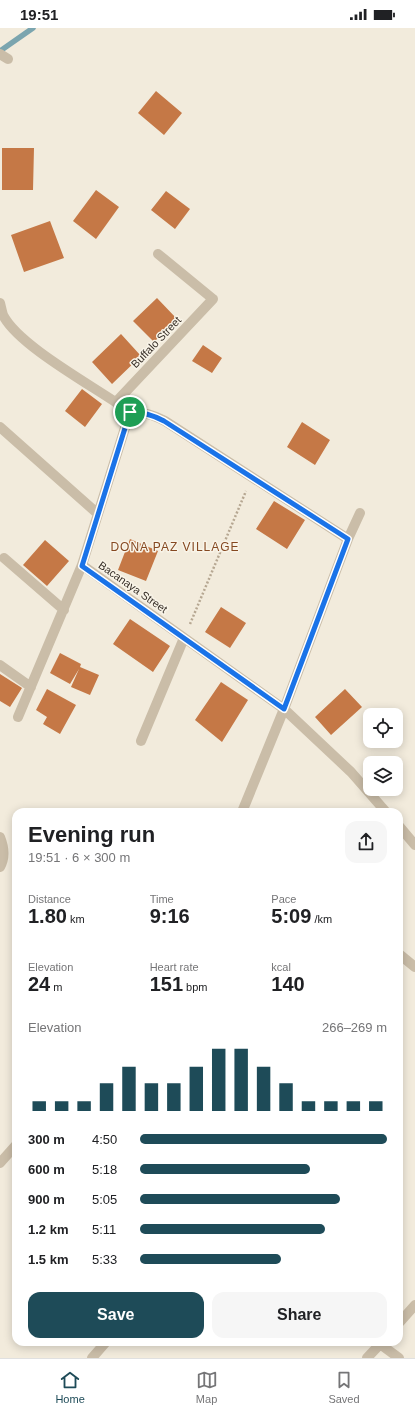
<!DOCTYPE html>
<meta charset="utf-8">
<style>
:root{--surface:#fff;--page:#f6f6f6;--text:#202124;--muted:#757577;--line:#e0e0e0;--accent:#1e4b58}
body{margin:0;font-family:Helvetica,sans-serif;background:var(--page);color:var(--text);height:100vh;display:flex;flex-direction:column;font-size:15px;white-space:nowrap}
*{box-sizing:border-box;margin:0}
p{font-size:13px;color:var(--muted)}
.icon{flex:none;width:22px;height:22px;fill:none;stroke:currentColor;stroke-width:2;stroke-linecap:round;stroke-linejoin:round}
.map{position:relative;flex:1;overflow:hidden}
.sheet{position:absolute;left:12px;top:780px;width:391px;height:538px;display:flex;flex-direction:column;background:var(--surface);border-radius:12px;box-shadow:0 2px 10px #0003}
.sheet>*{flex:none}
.buttons{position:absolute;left:363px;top:680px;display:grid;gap:8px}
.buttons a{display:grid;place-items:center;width:40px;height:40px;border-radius:8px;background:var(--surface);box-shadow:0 2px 10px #0003;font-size:20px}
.pin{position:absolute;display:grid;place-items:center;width:34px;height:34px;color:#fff;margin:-17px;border:2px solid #fff;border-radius:50%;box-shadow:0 1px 4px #0007}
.round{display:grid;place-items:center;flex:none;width:42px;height:42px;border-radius:12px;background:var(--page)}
.overview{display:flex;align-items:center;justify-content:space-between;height:68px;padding:0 16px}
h1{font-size:22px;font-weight:700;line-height:30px}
.metrics{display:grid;grid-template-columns:repeat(3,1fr);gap:6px;height:68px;padding:4px 16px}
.metrics div{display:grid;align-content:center}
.metrics b{font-size:20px;font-weight:700}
.metrics small{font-size:11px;font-weight:400}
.metrics p{font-size:11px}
.chart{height:112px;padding:8px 16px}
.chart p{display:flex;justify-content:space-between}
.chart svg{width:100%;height:72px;margin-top:4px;stroke:var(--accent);stroke-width:6}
.action{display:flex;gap:8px;margin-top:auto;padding:8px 16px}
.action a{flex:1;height:46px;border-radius:12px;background:var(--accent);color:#fff;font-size:16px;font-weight:700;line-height:46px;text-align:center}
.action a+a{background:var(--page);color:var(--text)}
ul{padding:0 16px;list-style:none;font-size:13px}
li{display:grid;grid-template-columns:64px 48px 1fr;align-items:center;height:30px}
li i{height:10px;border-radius:5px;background:var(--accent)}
.status{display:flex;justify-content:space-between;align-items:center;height:28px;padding:0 20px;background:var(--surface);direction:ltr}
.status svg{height:11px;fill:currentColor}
.tabs{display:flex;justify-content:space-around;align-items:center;height:56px;border-top:1px solid var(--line);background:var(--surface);font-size:11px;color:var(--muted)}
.tabs a{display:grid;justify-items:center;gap:2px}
.tabs .current{color:var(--accent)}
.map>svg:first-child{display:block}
</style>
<div class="status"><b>19:51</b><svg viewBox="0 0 49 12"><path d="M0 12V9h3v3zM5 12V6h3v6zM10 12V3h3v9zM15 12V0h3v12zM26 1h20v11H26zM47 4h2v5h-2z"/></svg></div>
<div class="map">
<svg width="415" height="1330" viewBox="0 0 415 1330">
<rect width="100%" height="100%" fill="#f2ebdc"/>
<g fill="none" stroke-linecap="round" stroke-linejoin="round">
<path stroke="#7ba5af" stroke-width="5.5" d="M0 23 33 0"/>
</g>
<path fill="#c57846" d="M156 63 182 85 164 107 138 85Z
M2 120H34L33 162H2Z
M96 162 119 179 96 211 73 193Z
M166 163 190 181 175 201 151 182Z
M50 193 64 230 24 244 11 207Z
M157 270 177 291 154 314 133 293Z
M121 306 141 328 112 356 92 334Z
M203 317 222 330 212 345 192 333Z
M82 361 102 376 85 399 65 383Z
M302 394 330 412 315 437 287 419Z
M274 473 305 492 287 521 256 501Z
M130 511 158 523 146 553 118 542Z
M45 512 69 533 47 558 23 537Z
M221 579 246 595 230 620 205 604Z
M130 591 170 618 153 644 113 616Z
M60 625 81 636 80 639 99 647 90 667 71 659 79 641 70 656 50 645Z
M0 646 22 660 10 679 0 673Z
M221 654 248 672 222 714 195 692Z
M47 661 76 677 60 706 43 696 47 689 36 682Z
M345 661 362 679 331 707 315 689Z"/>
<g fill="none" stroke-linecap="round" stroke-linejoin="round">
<path stroke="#b6a792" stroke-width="2.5" stroke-dasharray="2 2" stroke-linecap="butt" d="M190 596 246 463"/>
<path stroke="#cabda8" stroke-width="10" d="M0 26 8 31
M0 275C1 279 2 284 3 287 19 319 99 361 130 384
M116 374 213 271 158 226
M130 384C144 384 153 387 165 393L348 511
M0 399 98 486
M4 530 64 582
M82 537 284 681 351 744 386 784
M0 637 31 659
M18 689 82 537 130 384
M141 713 184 610
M242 784 284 681 348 511 360 485
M399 798 415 817
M0 809C4 819 5 830 0 839
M399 926 415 939
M0 1135 16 1117
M399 1295 415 1277
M380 1316 399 1330
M92 1330 106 1314
M367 1330 382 1314"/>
</g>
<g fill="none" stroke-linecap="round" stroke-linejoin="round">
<defs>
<path id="route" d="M130 384C144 384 153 387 164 393L348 511 284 681 82 538Z"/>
</defs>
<use href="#route" stroke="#fff" stroke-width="8"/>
<use href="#route" stroke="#1a73e8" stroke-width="5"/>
</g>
<g text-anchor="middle" stroke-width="3" stroke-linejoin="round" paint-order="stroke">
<g font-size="11" fill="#372f28" stroke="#f9f4e8">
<text transform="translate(156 314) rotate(-46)" y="4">Buffalo Street</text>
<text transform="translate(133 559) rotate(35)" y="4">Bacanaya Street</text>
</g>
<g font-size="12" letter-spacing="1" fill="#854821" stroke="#f9f4e8">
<text x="175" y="523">DONA PAZ VILLAGE</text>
</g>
</g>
</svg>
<div class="buttons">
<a><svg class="icon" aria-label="locate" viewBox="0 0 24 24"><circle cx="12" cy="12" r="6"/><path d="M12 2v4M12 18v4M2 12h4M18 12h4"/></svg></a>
<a><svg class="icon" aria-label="layers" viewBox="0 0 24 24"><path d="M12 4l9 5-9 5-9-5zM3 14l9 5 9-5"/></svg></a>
</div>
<div class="pin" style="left:130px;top:384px;background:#1e9e55"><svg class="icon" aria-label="arrive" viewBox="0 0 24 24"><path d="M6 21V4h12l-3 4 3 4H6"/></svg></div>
<section class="sheet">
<div class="overview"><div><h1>Evening run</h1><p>19:51 · 6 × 300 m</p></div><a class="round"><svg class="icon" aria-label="share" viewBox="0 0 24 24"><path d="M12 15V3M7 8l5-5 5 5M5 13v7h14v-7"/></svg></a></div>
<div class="metrics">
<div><p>Distance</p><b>1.80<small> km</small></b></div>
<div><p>Time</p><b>9:16</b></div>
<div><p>Pace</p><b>5:09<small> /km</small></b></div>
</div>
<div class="metrics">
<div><p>Elevation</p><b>24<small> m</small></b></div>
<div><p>Heart rate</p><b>151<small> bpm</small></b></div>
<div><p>kcal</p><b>140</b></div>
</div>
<div class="chart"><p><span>Elevation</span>266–269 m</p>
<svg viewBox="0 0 160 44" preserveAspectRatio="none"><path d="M5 44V38M15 44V38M25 44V38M35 44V27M45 44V17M55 44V27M65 44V27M75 44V17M85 44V6M95 44V6M105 44V17M115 44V27M125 44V38M135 44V38M145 44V38M155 44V38"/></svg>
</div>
<ul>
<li><b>300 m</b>4:50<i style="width:100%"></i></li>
<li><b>600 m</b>5:18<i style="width:69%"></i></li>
<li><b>900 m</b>5:05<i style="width:81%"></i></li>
<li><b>1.2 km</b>5:11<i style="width:75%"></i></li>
<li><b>1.5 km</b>5:33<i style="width:57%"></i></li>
</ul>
<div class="action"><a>Save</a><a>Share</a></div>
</section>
</div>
<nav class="tabs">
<a class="current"><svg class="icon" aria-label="home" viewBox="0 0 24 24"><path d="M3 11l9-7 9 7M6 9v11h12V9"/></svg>Home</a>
<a><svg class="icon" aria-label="map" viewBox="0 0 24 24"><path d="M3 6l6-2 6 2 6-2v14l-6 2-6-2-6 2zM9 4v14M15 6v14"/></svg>Map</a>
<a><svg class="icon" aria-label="saved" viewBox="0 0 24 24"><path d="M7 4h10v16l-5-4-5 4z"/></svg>Saved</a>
</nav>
